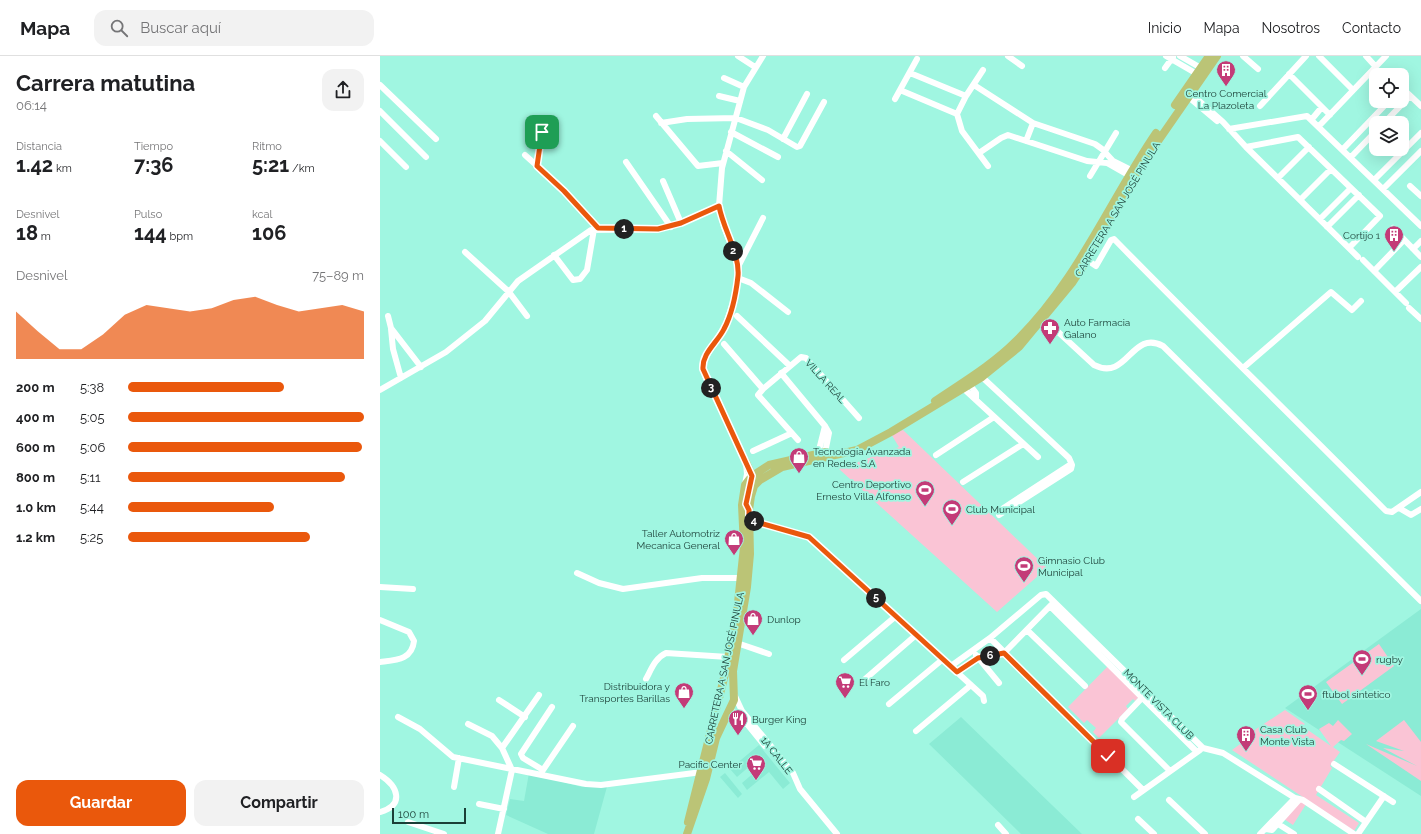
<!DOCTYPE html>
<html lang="es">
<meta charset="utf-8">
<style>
:root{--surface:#fff;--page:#f2f2f2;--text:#202124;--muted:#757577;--line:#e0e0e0;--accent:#ea580c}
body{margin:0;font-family:Raleway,sans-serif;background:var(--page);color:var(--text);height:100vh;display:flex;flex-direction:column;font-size:15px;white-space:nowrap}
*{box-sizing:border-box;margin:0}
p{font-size:13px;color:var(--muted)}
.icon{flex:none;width:22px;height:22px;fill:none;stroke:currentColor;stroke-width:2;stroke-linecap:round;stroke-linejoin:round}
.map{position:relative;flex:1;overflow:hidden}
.panel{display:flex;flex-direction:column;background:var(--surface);width:380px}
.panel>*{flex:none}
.tools{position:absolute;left:989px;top:12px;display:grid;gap:8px}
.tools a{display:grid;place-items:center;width:40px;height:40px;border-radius:8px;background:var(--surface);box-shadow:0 4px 16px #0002;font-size:20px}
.scale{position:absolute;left:12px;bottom:10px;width:74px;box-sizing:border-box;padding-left:4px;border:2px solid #1b3f37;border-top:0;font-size:11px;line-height:14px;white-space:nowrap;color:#1b3f37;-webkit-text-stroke:3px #a0f6e1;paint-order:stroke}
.pin{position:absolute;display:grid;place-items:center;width:34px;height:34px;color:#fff;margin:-17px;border-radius:8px;box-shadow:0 2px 6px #0006}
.km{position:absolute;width:20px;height:20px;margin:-10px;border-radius:50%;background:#222;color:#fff;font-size:11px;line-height:20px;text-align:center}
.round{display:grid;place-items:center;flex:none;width:42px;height:42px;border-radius:12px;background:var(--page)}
.headline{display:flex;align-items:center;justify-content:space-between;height:68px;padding:0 16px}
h1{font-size:22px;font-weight:700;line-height:30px}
.figures{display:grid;grid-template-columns:repeat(3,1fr);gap:6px;height:68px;padding:4px 16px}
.figures div{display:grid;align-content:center}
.figures b{font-size:20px;font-weight:700}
.figures small{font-size:11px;font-weight:400}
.figures p{font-size:11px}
.chart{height:112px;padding:8px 16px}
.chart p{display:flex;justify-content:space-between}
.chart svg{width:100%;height:72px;margin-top:4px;fill:var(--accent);opacity:.7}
.button{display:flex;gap:8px;margin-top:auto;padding:8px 16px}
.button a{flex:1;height:46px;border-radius:12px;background:var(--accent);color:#fff;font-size:16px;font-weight:700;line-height:46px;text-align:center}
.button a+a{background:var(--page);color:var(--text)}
ul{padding:0 16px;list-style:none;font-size:13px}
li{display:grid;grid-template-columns:64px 48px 1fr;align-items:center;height:30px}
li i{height:10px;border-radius:5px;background:var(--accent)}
header{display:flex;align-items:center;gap:24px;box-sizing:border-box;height:56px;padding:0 20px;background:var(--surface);border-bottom:1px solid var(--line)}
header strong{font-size:19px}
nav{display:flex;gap:22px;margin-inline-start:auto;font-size:14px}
.search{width:280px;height:36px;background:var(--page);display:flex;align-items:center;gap:10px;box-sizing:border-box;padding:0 14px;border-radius:12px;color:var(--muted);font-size:15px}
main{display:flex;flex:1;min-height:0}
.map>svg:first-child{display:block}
</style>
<header>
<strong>Mapa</strong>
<div class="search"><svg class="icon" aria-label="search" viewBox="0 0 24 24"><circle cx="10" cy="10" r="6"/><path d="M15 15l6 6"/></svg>Buscar aquí</div>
<nav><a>Inicio</a><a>Mapa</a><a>Nosotros</a><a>Contacto</a></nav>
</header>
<main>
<section class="panel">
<div class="headline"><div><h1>Carrera matutina</h1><p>06:14</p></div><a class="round"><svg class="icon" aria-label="share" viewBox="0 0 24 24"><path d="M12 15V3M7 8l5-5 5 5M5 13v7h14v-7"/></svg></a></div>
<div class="figures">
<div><p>Distancia</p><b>1.42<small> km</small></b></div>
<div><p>Tiempo</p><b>7:36</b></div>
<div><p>Ritmo</p><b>5:21<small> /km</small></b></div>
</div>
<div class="figures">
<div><p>Desnivel</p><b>18<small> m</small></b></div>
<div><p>Pulso</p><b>144<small> bpm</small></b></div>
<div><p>kcal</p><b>106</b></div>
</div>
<div class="chart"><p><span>Desnivel</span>75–89 m</p>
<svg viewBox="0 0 160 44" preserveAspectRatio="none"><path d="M0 44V15L10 27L20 38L30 38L40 29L50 17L60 11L70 13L80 15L90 13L100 8L110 6L120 11L130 15L140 13L150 11L160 15V44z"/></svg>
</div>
<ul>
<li><b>200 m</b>5:38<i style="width:66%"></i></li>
<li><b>400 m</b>5:05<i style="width:100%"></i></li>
<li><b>600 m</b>5:06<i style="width:99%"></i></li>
<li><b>800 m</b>5:11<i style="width:92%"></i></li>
<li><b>1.0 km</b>5:44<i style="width:62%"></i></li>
<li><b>1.2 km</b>5:25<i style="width:77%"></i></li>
</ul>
<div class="button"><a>Guardar</a><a>Compartir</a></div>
</section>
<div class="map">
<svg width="1041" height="778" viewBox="0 0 1041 778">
<rect width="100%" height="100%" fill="#a0f6e1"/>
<path fill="#8bebd5" d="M1041 553V740L905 652Z
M581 661 702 778H641L549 688Z
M379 689 410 727 403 733 389 716 367 734 362 727 383 709 378 703 357 721 350 713Z
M149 717 202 731 228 727 214 778H168L126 759 130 743 144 745Z
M345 717 362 738 358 742 340 721Z"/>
<path fill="#fac4d5" d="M523 374 667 512 617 556 459 413 519 391 511 378Z
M999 588 1014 610 962 648 946 626Z
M729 609 761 639 755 645 753 643 746 650 748 653 719 682 713 676 716 672 707 664 704 667 688 651Z
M905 654 925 668 922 670 951 690 939 673 949 667 953 670 958 664 972 678 964 685 961 684 953 691 960 696 950 710 952 712 936 739 979 767 974 775 852 694 867 683H861Z
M1024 664 1041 686V725L986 688 1037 710 1003 692 1024 695 996 685Z
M923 742 928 745 913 769 904 763Z"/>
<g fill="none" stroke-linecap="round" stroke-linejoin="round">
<path stroke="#fff" stroke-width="6" d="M358 0 375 11
M628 0 642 10
M786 0 817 18
M800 0 821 12
M863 0 878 13
M939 0 973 34
M986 0 996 11
M785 12 793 1
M603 14 586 40 577 58 582 75 608 110
M530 17 586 40
M909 18 950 59
M344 22 364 31
M0 29 56 83
M594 29 653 67 715 88 722 93 733 105 751 114
M1022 32 1041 50
M520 34 577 58
M809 36 843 66 866 91 978 201
M806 39 837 65
M339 40 360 45
M515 43 537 3
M880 50 926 0
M0 55 46 101
M276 60 318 110 343 107
M932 63 942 51
M281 67 307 63 356 62 388 74 417 91 420 90 444 46
M1004 67 1030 40
M939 70 1006 0
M849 73 927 60 1041 170
M351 76 398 101
M403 83 427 38
M0 85 26 111
M646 85 653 67
M866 91 918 81 1000 160 969 192
M963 93 1009 45
M346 95 382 124
M599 97 621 82 628 79 707 105 727 107 748 119
M145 99 185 135 218 172
M971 101 996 75
M246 106 291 171
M157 110 162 76
M710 120 736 77
M898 122 929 91
M994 124 1041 77
M283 125 301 167
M1030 130 1041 140
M1003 133 1041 95
M920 144 951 113
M940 163 971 132
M947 171 979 139
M1013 172 1041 201
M1033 193 1041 185
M85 196 129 236 147 260
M174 199 193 224 200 223 207 214 214 173
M707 204 716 210 731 184 734 183C824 275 916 364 1006 455L1012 456 1041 436
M983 204 1026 247
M359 209 383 162
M994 215 1023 185
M358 222 371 227 408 256
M1015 236 1041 211
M1029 252 1041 263
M8 260 11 272 41 311
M357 260 410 310
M663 262 714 309C748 326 751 273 783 290L1041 545
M11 273 13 293 21 322
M344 288 383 333
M863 312 951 236 972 254 981 245
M401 317 445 370 449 377 445 397
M602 321 689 402 692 409 691 413 619 459V455L688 410 692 409
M590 329 596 337V344
M584 333 658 401
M0 334 66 296 105 265 138 225 211 174 278 173 301 167 339 150
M418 384 378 339 383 333 421 301 426 302 479 362
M373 395 412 377
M438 398 445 370
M556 399 614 361
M583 426 643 388
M365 428 367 418 366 406 326 322 323 313 324 304 346 268 354 244 358 222 359 209 344 171 339 150 342 112 364 31 383 0
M1019 452 1031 459 1041 453
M369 464 429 481 603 640 604 645
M197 517 219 527 243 533 322 522H362
M0 531 33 533
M670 550 817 696
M0 564 29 576 34 585C32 604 16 604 0 606
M647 574 705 630
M610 582 763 734
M357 587 389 598
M596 599 619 627
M464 604 516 560
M571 610 610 582 661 539 666 538 823 692 843 697 915 742 923 744 974 778
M577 616 598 602 624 597 672 548
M266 623C271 614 275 602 286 597L348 601
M484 624 536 579
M355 640 362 655 413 717 420 733 457 778
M762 642 742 663 741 666 790 715
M119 644 145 661
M509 648 563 603
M172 651 141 698 143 702 163 714 193 670
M350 655 359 658 385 690
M18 661 40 673 73 701 206 728 221 729 322 716
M88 668 112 680 122 692 132 714 118 778
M536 675 591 629
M122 692 159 639
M954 708 1013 746
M0 719C18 730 25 749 0 756
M74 731 79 702
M939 733 986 766
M754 741 820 694
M789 744 825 778
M99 748 124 753
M758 763 774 778
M28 766 64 778
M895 766 914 778
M618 769 626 778
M886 773 892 774 919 744
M880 778 915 742
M978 778 1004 740"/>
<path stroke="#bbc476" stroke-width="8" d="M795 49 829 0
M555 345C583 326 612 309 636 285 697 226 729 146 776 77
M366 406 372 420V424
M308 766 345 618 357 556 364 491 362 449 365 429 372 420 389 409 446 396
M307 778 326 723 336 682 354 644 353 615 367 531 370 498 369 454 371 440 374 430 380 424 402 411 477 394 511 376 602 321 639 291 692 227 707 204 758 114 837 0"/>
</g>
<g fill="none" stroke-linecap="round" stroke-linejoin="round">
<defs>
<path id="route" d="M162 76 157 110 184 135 218 172 278 173 301 167 339 150C343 173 360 198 358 220 356 238 352 258 344 273 337 287 322 297 323 313L372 420 366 448 369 454V464L429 481 577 616 598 602 624 597 728 700"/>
</defs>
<use href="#route" stroke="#fff" stroke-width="8"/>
<use href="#route" stroke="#ea580c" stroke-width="5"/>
</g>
<defs>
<symbol id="building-pin" viewBox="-11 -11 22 30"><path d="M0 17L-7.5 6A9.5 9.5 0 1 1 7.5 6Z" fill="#c33b78" stroke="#a0f6e1"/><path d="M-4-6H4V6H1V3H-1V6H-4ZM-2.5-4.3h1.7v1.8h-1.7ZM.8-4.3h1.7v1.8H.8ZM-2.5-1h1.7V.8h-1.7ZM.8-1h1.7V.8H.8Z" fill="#fff"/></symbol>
<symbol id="pharmacy-pin" viewBox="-11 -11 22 30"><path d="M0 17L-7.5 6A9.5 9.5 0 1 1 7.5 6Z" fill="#c33b78" stroke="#a0f6e1"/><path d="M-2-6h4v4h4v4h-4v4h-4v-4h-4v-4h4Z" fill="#fff"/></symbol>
<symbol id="shop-pin" viewBox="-11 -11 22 30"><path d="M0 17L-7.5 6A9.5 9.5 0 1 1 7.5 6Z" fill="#c33b78" stroke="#a0f6e1"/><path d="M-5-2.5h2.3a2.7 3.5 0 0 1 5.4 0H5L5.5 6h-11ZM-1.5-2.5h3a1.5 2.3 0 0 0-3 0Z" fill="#fff"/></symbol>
<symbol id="stadium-pin" viewBox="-11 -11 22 30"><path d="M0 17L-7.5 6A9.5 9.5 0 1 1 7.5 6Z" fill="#c33b78" stroke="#a0f6e1"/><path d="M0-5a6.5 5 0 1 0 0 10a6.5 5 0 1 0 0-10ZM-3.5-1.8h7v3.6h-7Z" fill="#fff"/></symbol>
<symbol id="supermarket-pin" viewBox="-11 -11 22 30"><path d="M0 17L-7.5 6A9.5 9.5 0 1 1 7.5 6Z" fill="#c33b78" stroke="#a0f6e1"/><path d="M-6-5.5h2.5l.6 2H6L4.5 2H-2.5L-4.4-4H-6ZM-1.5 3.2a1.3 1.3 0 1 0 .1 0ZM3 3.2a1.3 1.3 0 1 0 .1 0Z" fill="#fff"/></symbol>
<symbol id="restaurant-pin" viewBox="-11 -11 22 30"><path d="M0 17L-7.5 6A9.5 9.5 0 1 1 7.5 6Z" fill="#c33b78" stroke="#a0f6e1"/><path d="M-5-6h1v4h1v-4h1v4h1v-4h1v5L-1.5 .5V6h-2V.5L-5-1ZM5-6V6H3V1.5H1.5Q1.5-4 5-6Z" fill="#fff"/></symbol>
</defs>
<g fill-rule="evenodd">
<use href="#building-pin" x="835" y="3" width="22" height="30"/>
<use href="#building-pin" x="1003" y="168" width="22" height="30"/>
<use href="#pharmacy-pin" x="659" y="261" width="22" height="30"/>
<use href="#shop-pin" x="408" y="390" width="22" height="30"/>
<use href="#stadium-pin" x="534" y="423" width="22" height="30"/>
<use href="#stadium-pin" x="561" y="442" width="22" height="30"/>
<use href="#shop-pin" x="343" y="472" width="22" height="30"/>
<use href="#stadium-pin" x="633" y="499" width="22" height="30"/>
<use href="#shop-pin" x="362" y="552" width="22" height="30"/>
<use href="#stadium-pin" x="971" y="592" width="22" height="30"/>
<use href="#supermarket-pin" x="454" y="615" width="22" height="30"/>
<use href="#shop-pin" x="293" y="625" width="22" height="30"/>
<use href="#stadium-pin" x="917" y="627" width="22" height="30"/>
<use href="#restaurant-pin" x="347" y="652" width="22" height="30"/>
<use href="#building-pin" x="855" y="668" width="22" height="30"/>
<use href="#supermarket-pin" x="365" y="697" width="22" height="30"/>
</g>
<g text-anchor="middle" stroke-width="3.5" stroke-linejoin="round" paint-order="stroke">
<g font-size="10" fill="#1b3f37" stroke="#a0f6e1" text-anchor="start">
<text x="846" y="41" text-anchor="middle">Centro Comercial<tspan x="846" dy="12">La Plazoleta</tspan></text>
<text x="1000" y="183" text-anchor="end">Cortijo 1</text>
<text x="684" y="270">Auto Farmacia<tspan x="684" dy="12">Galano</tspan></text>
<text x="433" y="399">Tecnologia Avanzada<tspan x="433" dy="12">en Redes. S.A</tspan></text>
<text x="531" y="432" text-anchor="end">Centro Deportivo<tspan x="531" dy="12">Ernesto Villa Alfonso</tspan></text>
<text x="586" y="457">Club Municipal</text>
<text x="340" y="481" text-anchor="end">Taller Automotriz<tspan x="340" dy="12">Mecanica General</tspan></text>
<text x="658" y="508">Gimnasio Club<tspan x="658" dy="12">Municipal</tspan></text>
<text x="387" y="567">Dunlop</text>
<text x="996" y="607">rugby</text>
<text x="479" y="630">El Faro</text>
<text x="290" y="634" text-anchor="end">Distribuidora y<tspan x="290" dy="12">Transportes Barillas</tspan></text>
<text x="942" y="642">ftubol sintetico</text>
<text x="372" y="667">Burger King</text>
<text x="880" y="677">Casa Club<tspan x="880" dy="12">Monte Vista</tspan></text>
<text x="362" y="712" text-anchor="end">Pacific Center</text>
</g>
<g font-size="10" fill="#1b3f37" stroke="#a0f6e1">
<text transform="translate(737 153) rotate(-59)" y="4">CARRETERA A SAN JOSÉ PINULA</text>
<text transform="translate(446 325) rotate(48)" y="4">VILLA REAL</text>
<text transform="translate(344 612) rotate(-78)" y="4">CARRETERA A SAN JOSÉ PINULA</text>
<text transform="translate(779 648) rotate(45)" y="4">MONTE VISTA CLUB</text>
<text transform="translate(397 699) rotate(52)" y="4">1A CALLE</text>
</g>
</g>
</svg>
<div class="tools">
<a><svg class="icon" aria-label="locate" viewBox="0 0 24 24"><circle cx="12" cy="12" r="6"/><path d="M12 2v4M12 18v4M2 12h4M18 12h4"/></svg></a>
<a><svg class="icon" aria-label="layers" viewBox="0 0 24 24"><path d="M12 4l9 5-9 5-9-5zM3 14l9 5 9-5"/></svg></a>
</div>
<div class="scale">100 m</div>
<div class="pin" style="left:162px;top:76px;background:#1e9e55"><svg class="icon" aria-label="arrive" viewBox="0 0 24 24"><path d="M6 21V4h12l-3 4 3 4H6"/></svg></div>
<div class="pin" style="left:728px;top:700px;background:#d93025"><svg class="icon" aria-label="check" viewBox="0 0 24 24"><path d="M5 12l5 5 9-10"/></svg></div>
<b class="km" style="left:244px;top:173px">1</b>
<b class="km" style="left:353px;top:195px">2</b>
<b class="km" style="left:331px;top:332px">3</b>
<b class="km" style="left:374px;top:465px">4</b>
<b class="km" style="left:496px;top:542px">5</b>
<b class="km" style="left:610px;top:600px">6</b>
</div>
</main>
